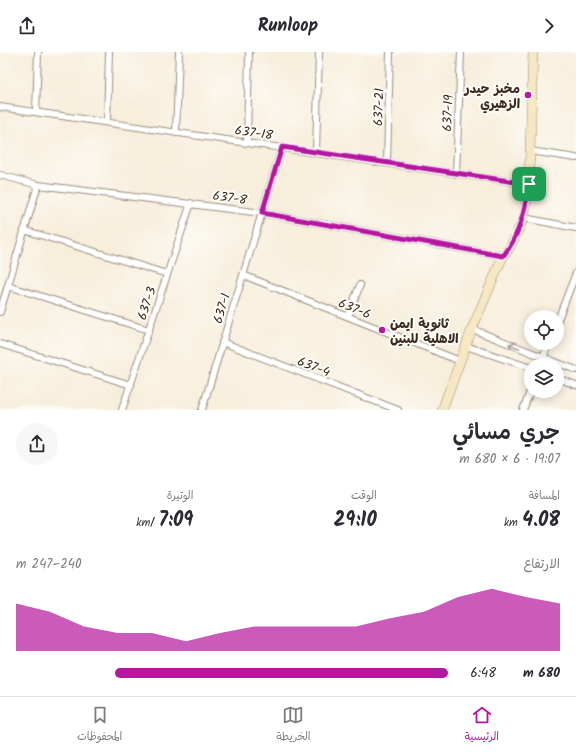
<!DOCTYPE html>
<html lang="ar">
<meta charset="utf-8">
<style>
:root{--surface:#fff;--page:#f7f7f7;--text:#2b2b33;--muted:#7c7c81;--line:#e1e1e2;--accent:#b5179e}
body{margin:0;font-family:Kalam,"Playpen Sans Arabic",sans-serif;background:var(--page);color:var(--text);direction:rtl;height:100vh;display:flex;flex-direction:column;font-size:15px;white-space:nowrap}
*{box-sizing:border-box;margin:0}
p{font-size:13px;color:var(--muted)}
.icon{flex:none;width:22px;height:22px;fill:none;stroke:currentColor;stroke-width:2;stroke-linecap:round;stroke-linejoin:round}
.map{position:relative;height:358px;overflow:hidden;direction:ltr}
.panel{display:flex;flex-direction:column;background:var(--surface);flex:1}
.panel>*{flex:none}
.buttons{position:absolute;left:524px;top:258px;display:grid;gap:8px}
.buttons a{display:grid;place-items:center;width:40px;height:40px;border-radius:50%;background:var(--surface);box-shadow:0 2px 10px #0003;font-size:20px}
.pin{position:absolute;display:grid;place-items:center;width:34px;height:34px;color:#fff;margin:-17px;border-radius:8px;box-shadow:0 2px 6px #0006}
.round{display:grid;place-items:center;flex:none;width:42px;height:42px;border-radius:21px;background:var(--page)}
.headline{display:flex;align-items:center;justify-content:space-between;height:68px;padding:0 16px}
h1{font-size:22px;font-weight:600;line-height:30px}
.metrics{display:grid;grid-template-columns:repeat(3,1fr);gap:6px;height:68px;padding:4px 16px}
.metrics div{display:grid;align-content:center}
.metrics b{font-size:20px;font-weight:600}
.metrics small{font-size:11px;font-weight:400}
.metrics p{font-size:11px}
.chart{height:112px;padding:8px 16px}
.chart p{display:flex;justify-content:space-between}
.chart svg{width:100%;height:72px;margin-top:4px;fill:var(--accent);opacity:.7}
ul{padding:0 16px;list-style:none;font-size:13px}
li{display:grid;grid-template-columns:64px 48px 1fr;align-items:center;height:30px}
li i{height:10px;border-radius:5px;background:var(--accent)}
header{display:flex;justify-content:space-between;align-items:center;height:52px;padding:0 16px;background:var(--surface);font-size:18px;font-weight:600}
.tabs{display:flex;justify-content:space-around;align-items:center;height:56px;border-top:1px solid var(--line);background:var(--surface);font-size:11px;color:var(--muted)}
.tabs a{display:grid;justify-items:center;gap:2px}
.tabs .on{color:var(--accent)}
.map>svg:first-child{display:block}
</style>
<header><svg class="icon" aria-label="forward" viewBox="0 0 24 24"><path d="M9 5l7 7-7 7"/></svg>Runloop<svg class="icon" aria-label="share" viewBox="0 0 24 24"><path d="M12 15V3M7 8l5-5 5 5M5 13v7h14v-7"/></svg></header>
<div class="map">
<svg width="576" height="358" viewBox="0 0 576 358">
<rect width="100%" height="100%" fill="#fdfcf7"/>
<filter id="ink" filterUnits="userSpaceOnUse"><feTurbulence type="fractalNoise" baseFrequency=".025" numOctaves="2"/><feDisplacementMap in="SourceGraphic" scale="8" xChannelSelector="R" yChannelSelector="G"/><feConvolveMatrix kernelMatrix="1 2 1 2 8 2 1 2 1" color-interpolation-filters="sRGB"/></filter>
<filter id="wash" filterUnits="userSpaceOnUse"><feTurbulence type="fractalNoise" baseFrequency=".012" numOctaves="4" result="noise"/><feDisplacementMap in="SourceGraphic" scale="16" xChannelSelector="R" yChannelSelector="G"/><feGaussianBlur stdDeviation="0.9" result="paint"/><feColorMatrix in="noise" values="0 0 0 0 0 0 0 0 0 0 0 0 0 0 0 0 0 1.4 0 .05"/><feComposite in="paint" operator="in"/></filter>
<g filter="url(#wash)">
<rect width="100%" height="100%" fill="#f7eedb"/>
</g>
<g filter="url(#ink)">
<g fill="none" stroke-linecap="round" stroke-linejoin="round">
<defs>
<path id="street" d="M0 55 529 132
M36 60 38 0
M107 70 109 0
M176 81 179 0
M247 90 249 0
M530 99 576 106
M316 100 319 0
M387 111 390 0
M456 122 461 0
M0 123 38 133 262 161 503 204
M524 166 576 176
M24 178 167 222
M243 223 460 309
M8 234 149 278
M0 260 38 133
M348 264 360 233
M557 270 576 221
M472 277 576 318
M222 290 398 358
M0 292 131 333
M466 294 531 316
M543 305 549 291
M557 326 576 333
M122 358 191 151
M202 358 282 95
M523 358 531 337"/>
<path id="secondary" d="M442 358 472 277 503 204 509 197 524 166 529 132 533 0"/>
</defs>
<use href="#street" stroke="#998c7c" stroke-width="8"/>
<use href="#secondary" stroke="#998c7c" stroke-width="10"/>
<use href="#street" stroke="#fff" stroke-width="6"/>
<use href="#secondary" stroke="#f7e8c3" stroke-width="9"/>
</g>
<defs><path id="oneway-shaft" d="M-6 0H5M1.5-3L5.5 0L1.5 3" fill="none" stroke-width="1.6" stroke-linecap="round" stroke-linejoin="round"/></defs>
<use stroke="#a79f9a" href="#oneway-shaft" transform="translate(514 294) rotate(-158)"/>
</g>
<g fill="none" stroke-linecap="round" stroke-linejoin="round" filter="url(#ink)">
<defs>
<path id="route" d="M282 95 529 132C525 158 520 183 503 204L262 161Z"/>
</defs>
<use href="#route" stroke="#fff" stroke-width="8"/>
<use href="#route" stroke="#b5179e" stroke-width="5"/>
</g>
<g fill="#b5179e" stroke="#fdfcf7" stroke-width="1.5">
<circle cx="528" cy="43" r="4"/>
<circle cx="382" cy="278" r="4"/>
</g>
<g text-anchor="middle" stroke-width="4" stroke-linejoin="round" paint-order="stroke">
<g font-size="13" font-weight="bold" fill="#3b2a1e" stroke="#fdfcf7" text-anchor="end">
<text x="520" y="41">مخبز حيدر<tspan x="520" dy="15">الزهيري</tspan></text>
<text x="390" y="276" text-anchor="start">ثانوية ايمن<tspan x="390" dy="15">الاهلية للبنين</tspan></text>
</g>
<g font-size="13" fill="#3b2a1e" stroke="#fdfcf7">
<text transform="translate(378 55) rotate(-88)" y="5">637-21</text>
<text transform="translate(447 61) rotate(-88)" y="5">637-19</text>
<text transform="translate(254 80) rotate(8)" y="5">637-18</text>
<text transform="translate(230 145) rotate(8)" y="5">637-8</text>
<text transform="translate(146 251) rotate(-72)" y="5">637-3</text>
<text transform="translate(221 256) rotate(-73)" y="5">637-1</text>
<text transform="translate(355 256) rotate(22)" y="5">637-6</text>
<text transform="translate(314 314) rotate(21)" y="5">637-4</text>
</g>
</g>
</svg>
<div class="buttons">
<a><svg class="icon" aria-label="locate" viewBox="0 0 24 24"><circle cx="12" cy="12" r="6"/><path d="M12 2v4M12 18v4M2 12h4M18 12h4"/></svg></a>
<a><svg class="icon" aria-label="layers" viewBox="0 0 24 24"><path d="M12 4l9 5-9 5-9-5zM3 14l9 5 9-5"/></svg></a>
</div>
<div class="pin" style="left:529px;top:132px;background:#1e9e55"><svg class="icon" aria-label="arrive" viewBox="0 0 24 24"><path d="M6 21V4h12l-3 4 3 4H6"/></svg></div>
</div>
<section class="panel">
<div class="headline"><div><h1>جري مسائي</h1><p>19:07 · 6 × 680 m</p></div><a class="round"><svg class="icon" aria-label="share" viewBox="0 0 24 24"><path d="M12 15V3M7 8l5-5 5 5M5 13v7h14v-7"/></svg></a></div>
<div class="metrics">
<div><p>المسافة</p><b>4.08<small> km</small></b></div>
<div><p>الوقت</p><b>29:10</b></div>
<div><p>الوتيرة</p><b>7:09<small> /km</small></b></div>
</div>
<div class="chart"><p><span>الارتفاع</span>240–247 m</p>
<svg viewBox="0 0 160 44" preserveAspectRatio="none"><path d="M0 44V15L10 20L20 29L30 33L40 33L50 38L60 33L70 29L80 29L90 29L100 29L110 24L120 20L130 11L140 6L150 11L160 15V44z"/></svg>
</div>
<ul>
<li><b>680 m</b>6:48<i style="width:77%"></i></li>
</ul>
</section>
<nav class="tabs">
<a class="on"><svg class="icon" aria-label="home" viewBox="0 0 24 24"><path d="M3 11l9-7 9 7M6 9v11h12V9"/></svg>الرئيسية</a>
<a><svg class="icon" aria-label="map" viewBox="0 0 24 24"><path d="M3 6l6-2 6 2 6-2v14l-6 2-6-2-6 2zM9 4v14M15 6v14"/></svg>الخريطة</a>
<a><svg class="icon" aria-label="saved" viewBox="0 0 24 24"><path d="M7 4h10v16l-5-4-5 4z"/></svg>المحفوظات</a>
</nav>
